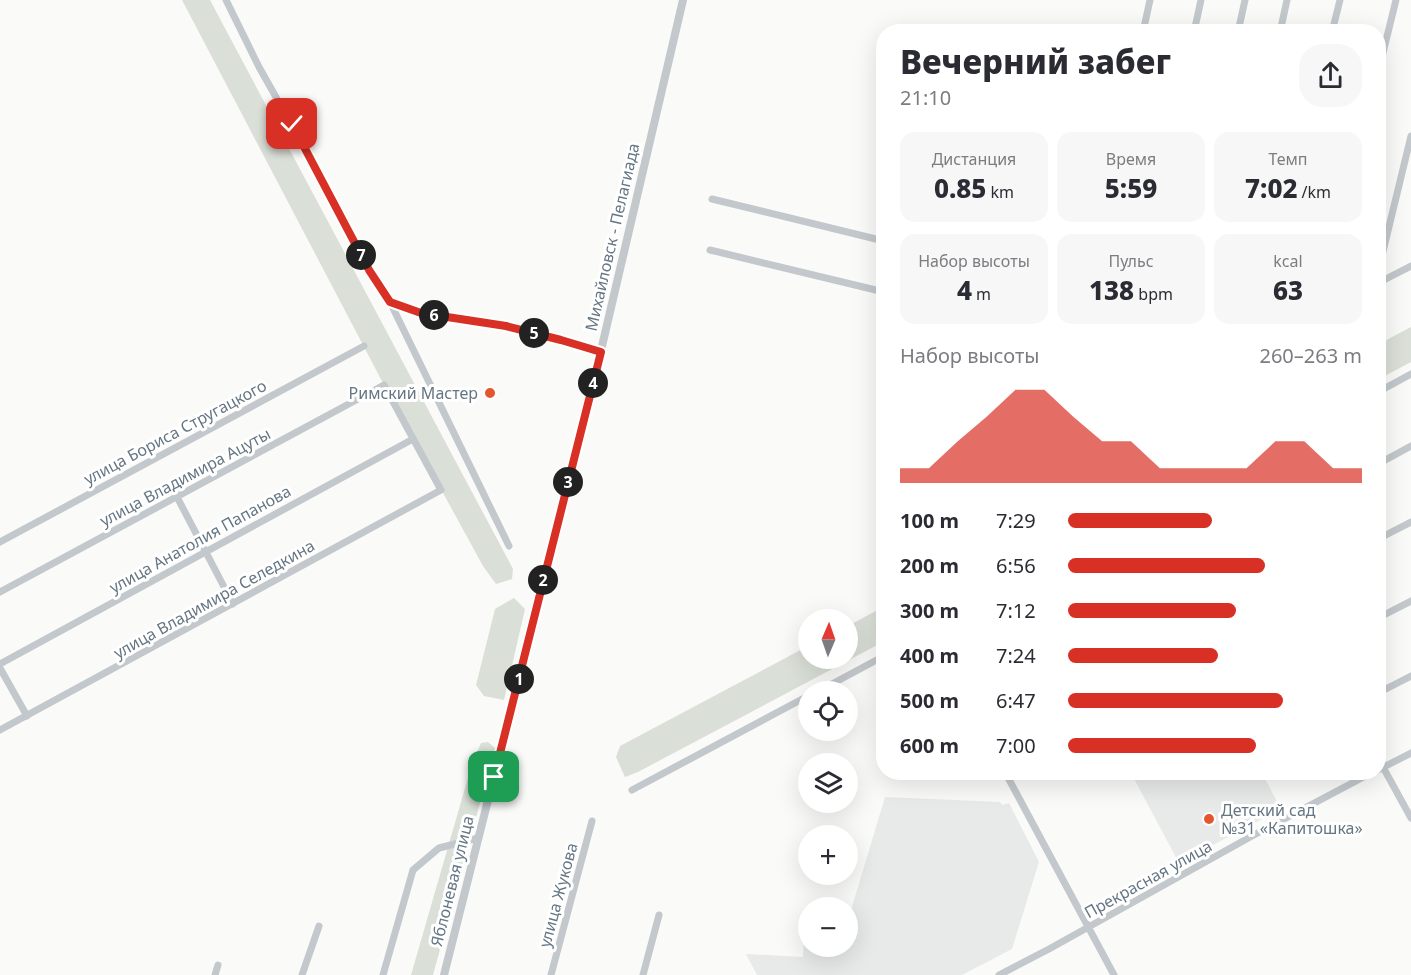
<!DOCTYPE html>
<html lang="ru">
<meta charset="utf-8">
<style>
:root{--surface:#fff;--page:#f7f7f7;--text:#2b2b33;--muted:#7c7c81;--accent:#d93025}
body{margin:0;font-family:"Noto Sans",sans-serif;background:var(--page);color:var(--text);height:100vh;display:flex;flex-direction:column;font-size:22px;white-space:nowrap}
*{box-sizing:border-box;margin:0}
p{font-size:20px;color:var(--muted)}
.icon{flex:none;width:33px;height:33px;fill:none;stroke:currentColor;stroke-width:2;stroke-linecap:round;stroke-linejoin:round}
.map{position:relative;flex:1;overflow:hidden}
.side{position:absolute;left:876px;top:24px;width:510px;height:756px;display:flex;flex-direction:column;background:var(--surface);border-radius:24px;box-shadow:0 6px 24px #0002}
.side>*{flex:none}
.needle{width:39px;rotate:2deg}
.controls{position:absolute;left:798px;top:609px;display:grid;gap:12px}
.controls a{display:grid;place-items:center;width:60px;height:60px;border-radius:50%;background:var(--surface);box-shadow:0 6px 24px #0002;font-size:30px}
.pin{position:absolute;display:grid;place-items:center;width:51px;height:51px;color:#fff;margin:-26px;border-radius:12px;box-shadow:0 3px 9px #0006}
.km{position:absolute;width:30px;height:30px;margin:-15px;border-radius:50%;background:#222;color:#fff;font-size:16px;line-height:30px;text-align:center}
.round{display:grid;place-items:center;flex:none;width:63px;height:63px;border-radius:24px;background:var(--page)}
.summary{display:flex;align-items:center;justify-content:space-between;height:102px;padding:0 24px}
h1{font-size:33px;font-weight:800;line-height:45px}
.stats{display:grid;grid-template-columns:repeat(3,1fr);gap:9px;height:102px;padding:6px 24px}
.stats div{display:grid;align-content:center;border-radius:15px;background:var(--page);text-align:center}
.stats b{font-size:26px;font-weight:800}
.stats small{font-size:16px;font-weight:400}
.stats p{font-size:16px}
.chart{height:168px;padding:12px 24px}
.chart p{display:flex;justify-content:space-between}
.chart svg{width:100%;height:108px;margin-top:6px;fill:var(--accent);opacity:.7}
ul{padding:0 24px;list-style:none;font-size:20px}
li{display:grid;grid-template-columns:96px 72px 1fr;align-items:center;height:45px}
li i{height:15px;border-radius:8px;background:var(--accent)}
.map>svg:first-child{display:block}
</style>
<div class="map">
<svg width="1411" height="975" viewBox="0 0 1411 975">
<rect width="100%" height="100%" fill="#fafaf8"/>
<path fill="#e8e9e9" d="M1131 773H1262L1281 809 1179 863Z
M885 797 1000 802 1002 805 1009 803 1039 862 1012 949 962 975H757L746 954 803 957 805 921H808V946H848V920Z"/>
<path fill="#dadfd7" d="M182 0H210L513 569 512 579 496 584 483 566 384 385Z
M1411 327V362L1379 379V344Z
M514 598 525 609 504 700 484 696 476 685 495 609Z
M883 607V642L638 772 625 777 616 757 620 746 808 646V658H848V626Z
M488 742 495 748 433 975H411L472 764 481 743Z"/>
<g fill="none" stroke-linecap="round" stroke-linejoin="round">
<path stroke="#c3c8cc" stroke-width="7" d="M226 0 259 67 316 168 369 270 390 302 421 313 506 326 561 340 601 352
M1143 32 1150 0
M1194 32 1201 0
M1238 32 1245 0
M1280 32 1287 0
M1332 32 1340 0
M1378 73 1396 0
M712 199 884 241
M710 250 884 292
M1378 272 1411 136
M1378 283 1411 266
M390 302 509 546
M1378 392 1411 374
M1378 464 1411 446
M177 497 233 604
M1378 539 1411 522
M0 542 364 346
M0 592 384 385 441 490 0 730
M1378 618 1411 601
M0 664 413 439
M0 668 27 716
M817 692 884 656
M1378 693 1411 676
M1378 758 1411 818
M1378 770 1411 753
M1005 772 1114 975
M632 790 808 696
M215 975 218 965
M302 975 319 926
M383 975 413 870 439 848 478 838
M551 975 592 821
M643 975 659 915
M999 975 1049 949 1252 836 1373 772"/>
<path stroke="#c3c8cc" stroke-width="8" d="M444 975 599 359 683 0"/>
</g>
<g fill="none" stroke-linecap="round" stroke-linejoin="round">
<defs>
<path id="route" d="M292 124 369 270 390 302 421 313 506 326 561 340 601 352 494 777"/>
</defs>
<use href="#route" stroke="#fff" stroke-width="12"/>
<use href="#route" stroke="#d93025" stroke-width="8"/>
</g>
<g fill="#e4572e" stroke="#fff" stroke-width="2">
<circle cx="490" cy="393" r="6"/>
<circle cx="1209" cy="819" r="6"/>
</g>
<g text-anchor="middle" stroke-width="6" stroke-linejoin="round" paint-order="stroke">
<g font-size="16" fill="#657683" stroke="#fff">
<text transform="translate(612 237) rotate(-77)" y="6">Михайловск - Пелагиада</text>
<text transform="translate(175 432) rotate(-28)" y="6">улица Бориса Стругацкого</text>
<text transform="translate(185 477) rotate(-28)" y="6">улица Владимира Ацуты</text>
<text transform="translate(200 539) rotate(-29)" y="6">улица Анатолия Папанова</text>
<text transform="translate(214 599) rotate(-29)" y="6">улица Владимира Селедкина</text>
<text transform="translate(1148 879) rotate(-29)" y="6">Прекрасная улица</text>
<text transform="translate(452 881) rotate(-76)" y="6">Яблоневая улица</text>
<text transform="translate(558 895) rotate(-75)" y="6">улица Жукова</text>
</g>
<g font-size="16" fill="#657683" stroke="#fff" text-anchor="end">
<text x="478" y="399">Римский Мастер</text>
<text x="1221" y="816" text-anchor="start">Детский сад<tspan x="1221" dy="18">№31 «Капитошка»</tspan></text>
</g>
</g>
</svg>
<div class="controls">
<a><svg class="needle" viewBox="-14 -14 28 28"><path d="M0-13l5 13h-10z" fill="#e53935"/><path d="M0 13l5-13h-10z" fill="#7c7c81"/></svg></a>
<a><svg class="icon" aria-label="locate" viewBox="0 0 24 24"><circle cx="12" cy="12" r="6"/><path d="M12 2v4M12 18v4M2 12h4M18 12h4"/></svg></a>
<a><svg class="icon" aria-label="layers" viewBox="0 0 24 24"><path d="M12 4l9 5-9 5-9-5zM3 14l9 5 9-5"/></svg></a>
<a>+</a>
<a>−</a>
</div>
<div class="pin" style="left:494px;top:777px;background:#1e9e55"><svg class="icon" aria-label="arrive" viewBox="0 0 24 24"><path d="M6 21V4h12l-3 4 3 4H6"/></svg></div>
<div class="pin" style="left:292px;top:124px;background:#d93025"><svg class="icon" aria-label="check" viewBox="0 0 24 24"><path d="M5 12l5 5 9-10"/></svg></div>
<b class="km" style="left:519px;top:679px">1</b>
<b class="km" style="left:543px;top:580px">2</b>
<b class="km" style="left:568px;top:482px">3</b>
<b class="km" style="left:593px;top:383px">4</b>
<b class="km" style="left:534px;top:333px">5</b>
<b class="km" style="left:434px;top:315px">6</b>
<b class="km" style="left:361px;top:255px">7</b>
<section class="side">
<div class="summary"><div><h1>Вечерний забег</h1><p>21:10</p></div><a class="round"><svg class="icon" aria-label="share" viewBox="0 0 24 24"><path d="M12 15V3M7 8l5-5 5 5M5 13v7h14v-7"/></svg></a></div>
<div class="stats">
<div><p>Дистанция</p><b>0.85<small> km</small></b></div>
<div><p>Время</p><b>5:59</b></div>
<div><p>Темп</p><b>7:02<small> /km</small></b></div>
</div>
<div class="stats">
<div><p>Набор высоты</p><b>4<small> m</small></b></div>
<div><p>Пульс</p><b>138<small> bpm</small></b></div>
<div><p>kcal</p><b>63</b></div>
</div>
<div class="chart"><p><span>Набор высоты</span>260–263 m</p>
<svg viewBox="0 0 160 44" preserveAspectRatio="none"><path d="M0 44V38L10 38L20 27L30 17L40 6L50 6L60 17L70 27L80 27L90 38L100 38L110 38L120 38L130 27L140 27L150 38L160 38V44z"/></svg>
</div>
<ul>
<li><b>100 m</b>7:29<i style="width:49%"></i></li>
<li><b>200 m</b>6:56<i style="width:67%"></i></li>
<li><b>300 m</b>7:12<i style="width:57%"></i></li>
<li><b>400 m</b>7:24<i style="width:51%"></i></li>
<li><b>500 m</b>6:47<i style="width:73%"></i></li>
<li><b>600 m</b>7:00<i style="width:64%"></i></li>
</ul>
</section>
</div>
